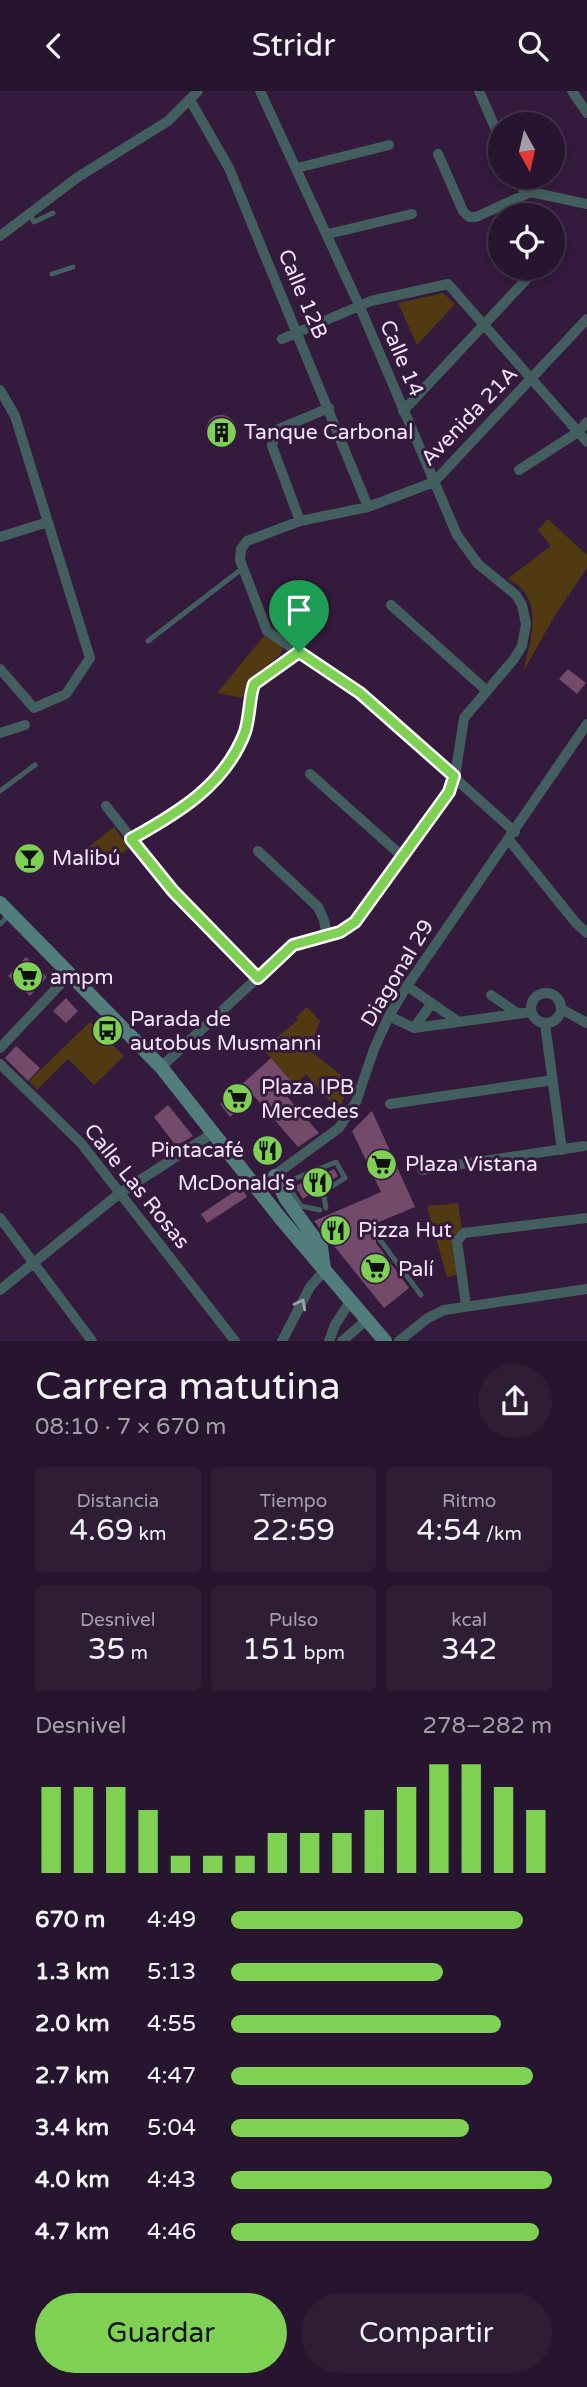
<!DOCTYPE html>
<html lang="es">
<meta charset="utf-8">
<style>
:root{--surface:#27142e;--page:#2f1d36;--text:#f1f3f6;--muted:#a49eaa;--line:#43334a;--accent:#7ed153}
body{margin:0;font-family:"Varela Round",sans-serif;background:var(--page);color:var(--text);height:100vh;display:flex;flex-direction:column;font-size:26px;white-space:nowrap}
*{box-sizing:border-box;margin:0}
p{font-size:23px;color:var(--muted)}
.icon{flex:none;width:38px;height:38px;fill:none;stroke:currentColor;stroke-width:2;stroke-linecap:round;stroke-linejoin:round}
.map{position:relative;height:1250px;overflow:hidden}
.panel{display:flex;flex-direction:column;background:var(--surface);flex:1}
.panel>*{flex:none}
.needle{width:46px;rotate:172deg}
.tools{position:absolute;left:488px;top:21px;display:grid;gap:14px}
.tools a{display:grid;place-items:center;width:77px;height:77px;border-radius:50%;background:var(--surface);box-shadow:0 4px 10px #0003,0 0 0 2px var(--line);font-size:35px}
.pin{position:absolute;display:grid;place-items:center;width:60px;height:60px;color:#fff;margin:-72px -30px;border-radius:50% 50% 50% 0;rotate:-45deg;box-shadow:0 0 7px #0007}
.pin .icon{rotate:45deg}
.round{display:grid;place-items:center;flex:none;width:74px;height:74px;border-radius:37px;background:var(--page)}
.summary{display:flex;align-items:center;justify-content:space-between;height:119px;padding:0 35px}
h1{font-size:38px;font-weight:600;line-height:52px}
.metrics{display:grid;grid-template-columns:repeat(3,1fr);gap:10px;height:119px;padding:7px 35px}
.metrics div{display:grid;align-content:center;border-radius:7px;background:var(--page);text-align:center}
.metrics b{font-size:30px;font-weight:600}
.metrics small{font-size:19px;font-weight:400}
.metrics p{font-size:19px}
.chart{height:196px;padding:14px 35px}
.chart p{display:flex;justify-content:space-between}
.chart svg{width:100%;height:126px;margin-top:7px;stroke:var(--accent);stroke-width:6}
.action{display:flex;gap:14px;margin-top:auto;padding:14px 35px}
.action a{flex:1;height:80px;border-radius:42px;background:var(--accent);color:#111;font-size:28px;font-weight:600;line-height:80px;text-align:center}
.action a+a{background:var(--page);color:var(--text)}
ul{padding:0 35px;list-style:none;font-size:23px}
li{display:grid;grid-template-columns:112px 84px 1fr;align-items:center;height:52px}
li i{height:18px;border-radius:9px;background:var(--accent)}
header{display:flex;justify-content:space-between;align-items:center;height:91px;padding:0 35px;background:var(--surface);font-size:32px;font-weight:600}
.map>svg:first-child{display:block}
</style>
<header><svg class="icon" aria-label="back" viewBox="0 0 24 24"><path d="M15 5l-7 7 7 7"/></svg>Stridr<svg class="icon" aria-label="search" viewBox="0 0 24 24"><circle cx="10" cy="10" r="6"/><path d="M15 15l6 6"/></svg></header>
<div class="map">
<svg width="587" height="1250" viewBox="0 0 587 1250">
<rect width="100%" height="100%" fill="#341a3d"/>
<path fill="#513911" d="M443 202 455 213 417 254 398 212Z
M548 428 587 464V477L554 526 523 581C531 548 546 505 507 488L551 455 538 439Z
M264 545 283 555 280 564 252 587 243 607 217 602Z
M114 736 129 757 102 778 86 758Z
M307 916 320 930 309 959 351 992 338 1020 306 983 295 995 263 958 298 929 296 926Z
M90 931 124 965 94 994 68 968 37 999 29 990Z
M458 1112 462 1138 455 1144 460 1183 447 1186 427 1115Z"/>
<path fill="#734a69" d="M206 339a15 15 0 1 1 30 0a15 15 0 1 1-30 0Z
M568 578 586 592 577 603 559 588Z
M26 866 47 886 30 905 8 885Z
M66 907 78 920 66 932 53 920Z
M16 955 40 977 28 990 5 967Z
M271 967 295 995 285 1003 319 1042 298 1056 254 1005 230 1026 220 1013Z
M168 1014 193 1045 176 1055 154 1026Z
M372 1020 415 1116 374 1133 381 1144 376 1146V1152L409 1197 384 1217 314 1130 381 1101 352 1040Z
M266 1045 281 1065 267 1074 253 1055Z
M334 1078 338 1085 303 1108 295 1095Z
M241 1096 247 1106 207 1132 201 1123Z"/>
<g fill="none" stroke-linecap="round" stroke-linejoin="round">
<path stroke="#435e5e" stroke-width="5" d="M30 123 34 131 53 122
M52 183 73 176
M148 550 243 477
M0 700 35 674
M0 833 10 823
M320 1119 301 1115 288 1095 294 1088 336 1071 345 1087 323 1101 326 1117
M380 1149 421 1204"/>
<path stroke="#435e5e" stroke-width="10" d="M479 0 500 48
M572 0 587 22
M190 9 229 77 368 416
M438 63 463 120 469 126H476L531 101 587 113
M297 77 389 54
M518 86 525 103
M328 143 412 123
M0 145 78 86 168 30 198 0
M553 159 560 152
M282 248 371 210 448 193 587 351
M0 299 15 325 90 567 66 603 34 617 0 578
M403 320 537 177
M519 379 578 341 587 331
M300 430 272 355 276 339 329 317
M0 446 48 431
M391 514 487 600
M0 642 25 634
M310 683 403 766
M106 715 173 800 258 887
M515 741 360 602 267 540 240 469 241 458 247 450 300 430 368 416 434 391 587 228
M131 748C178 722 225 694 245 641 250 625 249 608 254 593L299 561
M509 749 576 832 587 842
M258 760 318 816 324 829 327 845
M407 895 459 931
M531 917a15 15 0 1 1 30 0a15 15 0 1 1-30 0Z
M491 904 517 922
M561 918 587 932
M389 925 414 937 531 921
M545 933 562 1059
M414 937 432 912
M0 957 70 883
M0 973 81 1052 235 1250
M161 976 293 854 340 841 355 831 449 701 455 686 464 627 514 568 522 555 526 533 522 514 516 504 478 473 457 444 359 214 260 0
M390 1013 553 989
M422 1079 584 1055
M257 1097 339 1037 356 1011 374 958 389 925 407 895 587 633
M0 1127 92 1250
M0 1199 120 1102 213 1042
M466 1214 457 1150 464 1142 587 1127
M282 1250 310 1196 324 1180
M329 1250 335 1234 351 1209
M342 1250 368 1228
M399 1250 428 1227 444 1219 587 1198"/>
<path stroke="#517d7d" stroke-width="14" d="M0 812 161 976 281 1128 385 1250
M275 1085 286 1108 321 1156 324 1178"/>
</g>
<defs><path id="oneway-chevron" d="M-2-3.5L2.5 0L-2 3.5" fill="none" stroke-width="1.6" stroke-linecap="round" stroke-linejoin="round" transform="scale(1.75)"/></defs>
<use stroke="#9ca1ac" href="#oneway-chevron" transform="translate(301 1213) rotate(-62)"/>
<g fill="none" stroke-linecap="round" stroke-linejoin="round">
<defs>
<path id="route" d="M299 561 360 602 454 685 449 701 355 831 340 841 293 854 258 887 173 800 131 748C178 722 225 694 245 641 250 625 249 608 254 593Z"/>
</defs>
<use href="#route" stroke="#fff" stroke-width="14"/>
<use href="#route" stroke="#7ed153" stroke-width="9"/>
</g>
<defs>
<symbol id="building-disc" viewBox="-11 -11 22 22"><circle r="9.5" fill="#7ed153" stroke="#341a3d"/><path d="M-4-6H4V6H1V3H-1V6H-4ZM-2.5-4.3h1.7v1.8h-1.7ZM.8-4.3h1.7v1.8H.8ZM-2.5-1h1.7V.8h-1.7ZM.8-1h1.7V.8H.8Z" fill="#111"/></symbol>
<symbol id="bar-disc" viewBox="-11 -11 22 22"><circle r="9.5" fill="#7ed153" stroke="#341a3d"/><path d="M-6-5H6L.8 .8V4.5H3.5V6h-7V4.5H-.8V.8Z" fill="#111"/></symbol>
<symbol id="supermarket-disc" viewBox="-11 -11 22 22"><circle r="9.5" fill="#7ed153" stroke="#341a3d"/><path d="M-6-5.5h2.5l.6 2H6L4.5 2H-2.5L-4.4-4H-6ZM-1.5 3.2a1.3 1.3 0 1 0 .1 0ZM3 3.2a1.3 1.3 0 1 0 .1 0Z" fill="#111"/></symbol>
<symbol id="bus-disc" viewBox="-11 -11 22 22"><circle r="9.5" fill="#7ed153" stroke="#341a3d"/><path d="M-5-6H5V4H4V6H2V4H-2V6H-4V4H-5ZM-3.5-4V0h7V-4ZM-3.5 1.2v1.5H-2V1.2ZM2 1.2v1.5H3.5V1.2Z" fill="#111"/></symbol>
<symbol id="restaurant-disc" viewBox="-11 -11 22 22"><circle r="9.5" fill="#7ed153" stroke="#341a3d"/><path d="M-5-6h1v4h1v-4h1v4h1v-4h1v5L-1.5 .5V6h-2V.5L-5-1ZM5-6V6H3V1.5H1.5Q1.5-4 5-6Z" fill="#111"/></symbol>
</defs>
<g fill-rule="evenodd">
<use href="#building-disc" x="204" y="324" width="35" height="35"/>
<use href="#bar-disc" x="12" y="750" width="35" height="35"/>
<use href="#supermarket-disc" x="10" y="868" width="35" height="35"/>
<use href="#bus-disc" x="90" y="922" width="35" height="35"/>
<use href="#supermarket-disc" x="220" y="990" width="35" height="35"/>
<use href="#restaurant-disc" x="250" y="1042" width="35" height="35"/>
<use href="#supermarket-disc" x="364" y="1056" width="35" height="35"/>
<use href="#restaurant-disc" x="300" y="1074" width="35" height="35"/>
<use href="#restaurant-disc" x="318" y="1122" width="35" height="35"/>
<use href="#supermarket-disc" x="358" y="1160" width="35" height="35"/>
</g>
<g text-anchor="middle" stroke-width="6" stroke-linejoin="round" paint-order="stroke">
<g font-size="21" fill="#f4e4fb" stroke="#341a3d">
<text transform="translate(303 203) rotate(67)" y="7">Calle 12B</text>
<text transform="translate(402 267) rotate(67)" y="7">Calle 14</text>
<text transform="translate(469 325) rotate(-46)" y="7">Avenida 21A</text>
<text transform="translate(397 882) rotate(-59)" y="7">Diagonal 29</text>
<text transform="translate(137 1095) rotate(51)" y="7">Calle Las Rosas</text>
</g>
<g font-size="21" fill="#f4e4fb" stroke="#341a3d" text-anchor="start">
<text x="244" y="348">Tanque Carbonal</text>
<text x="52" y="774">Malibú</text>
<text x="50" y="893">ampm</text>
<text x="130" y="935">Parada de<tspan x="130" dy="24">autobus Musmanni</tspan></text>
<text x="261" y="1003">Plaza IPB<tspan x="261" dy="24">Mercedes</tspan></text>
<text x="244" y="1066" text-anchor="end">Pintacafé</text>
<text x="405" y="1080">Plaza Vistana</text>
<text x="295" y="1099" text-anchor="end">McDonald's</text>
<text x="358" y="1146">Pizza Hut</text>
<text x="398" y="1185">Palí</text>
</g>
</g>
</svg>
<div class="tools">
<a><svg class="needle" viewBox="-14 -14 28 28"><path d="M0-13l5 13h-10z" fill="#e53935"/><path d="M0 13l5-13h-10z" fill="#a49eaa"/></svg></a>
<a><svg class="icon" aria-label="locate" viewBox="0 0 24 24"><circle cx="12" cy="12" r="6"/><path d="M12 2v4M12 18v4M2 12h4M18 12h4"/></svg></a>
</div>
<div class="pin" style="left:299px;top:561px;background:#1e9e55"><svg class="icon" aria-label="arrive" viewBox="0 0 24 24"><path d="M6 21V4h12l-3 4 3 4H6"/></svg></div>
</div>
<section class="panel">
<div class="summary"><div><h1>Carrera matutina</h1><p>08:10 · 7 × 670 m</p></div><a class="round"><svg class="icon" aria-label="share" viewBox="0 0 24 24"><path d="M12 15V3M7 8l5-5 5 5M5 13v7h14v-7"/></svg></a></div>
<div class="metrics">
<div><p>Distancia</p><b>4.69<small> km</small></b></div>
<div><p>Tiempo</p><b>22:59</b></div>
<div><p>Ritmo</p><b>4:54<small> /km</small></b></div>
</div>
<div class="metrics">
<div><p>Desnivel</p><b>35<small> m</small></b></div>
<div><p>Pulso</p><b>151<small> bpm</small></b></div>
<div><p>kcal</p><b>342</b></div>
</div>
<div class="chart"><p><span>Desnivel</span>278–282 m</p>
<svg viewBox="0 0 160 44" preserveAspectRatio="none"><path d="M5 44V14M15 44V14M25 44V14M35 44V22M45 44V38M55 44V38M65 44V38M75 44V30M85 44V30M95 44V30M105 44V22M115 44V14M125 44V6M135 44V6M145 44V14M155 44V22"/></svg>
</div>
<ul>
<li><b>670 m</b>4:49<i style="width:91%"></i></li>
<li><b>1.3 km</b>5:13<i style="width:66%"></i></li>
<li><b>2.0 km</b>4:55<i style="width:84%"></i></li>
<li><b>2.7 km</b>4:47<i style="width:94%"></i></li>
<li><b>3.4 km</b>5:04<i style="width:74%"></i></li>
<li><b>4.0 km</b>4:43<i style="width:100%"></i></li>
<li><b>4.7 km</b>4:46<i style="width:96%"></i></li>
</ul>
<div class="action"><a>Guardar</a><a>Compartir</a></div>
</section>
